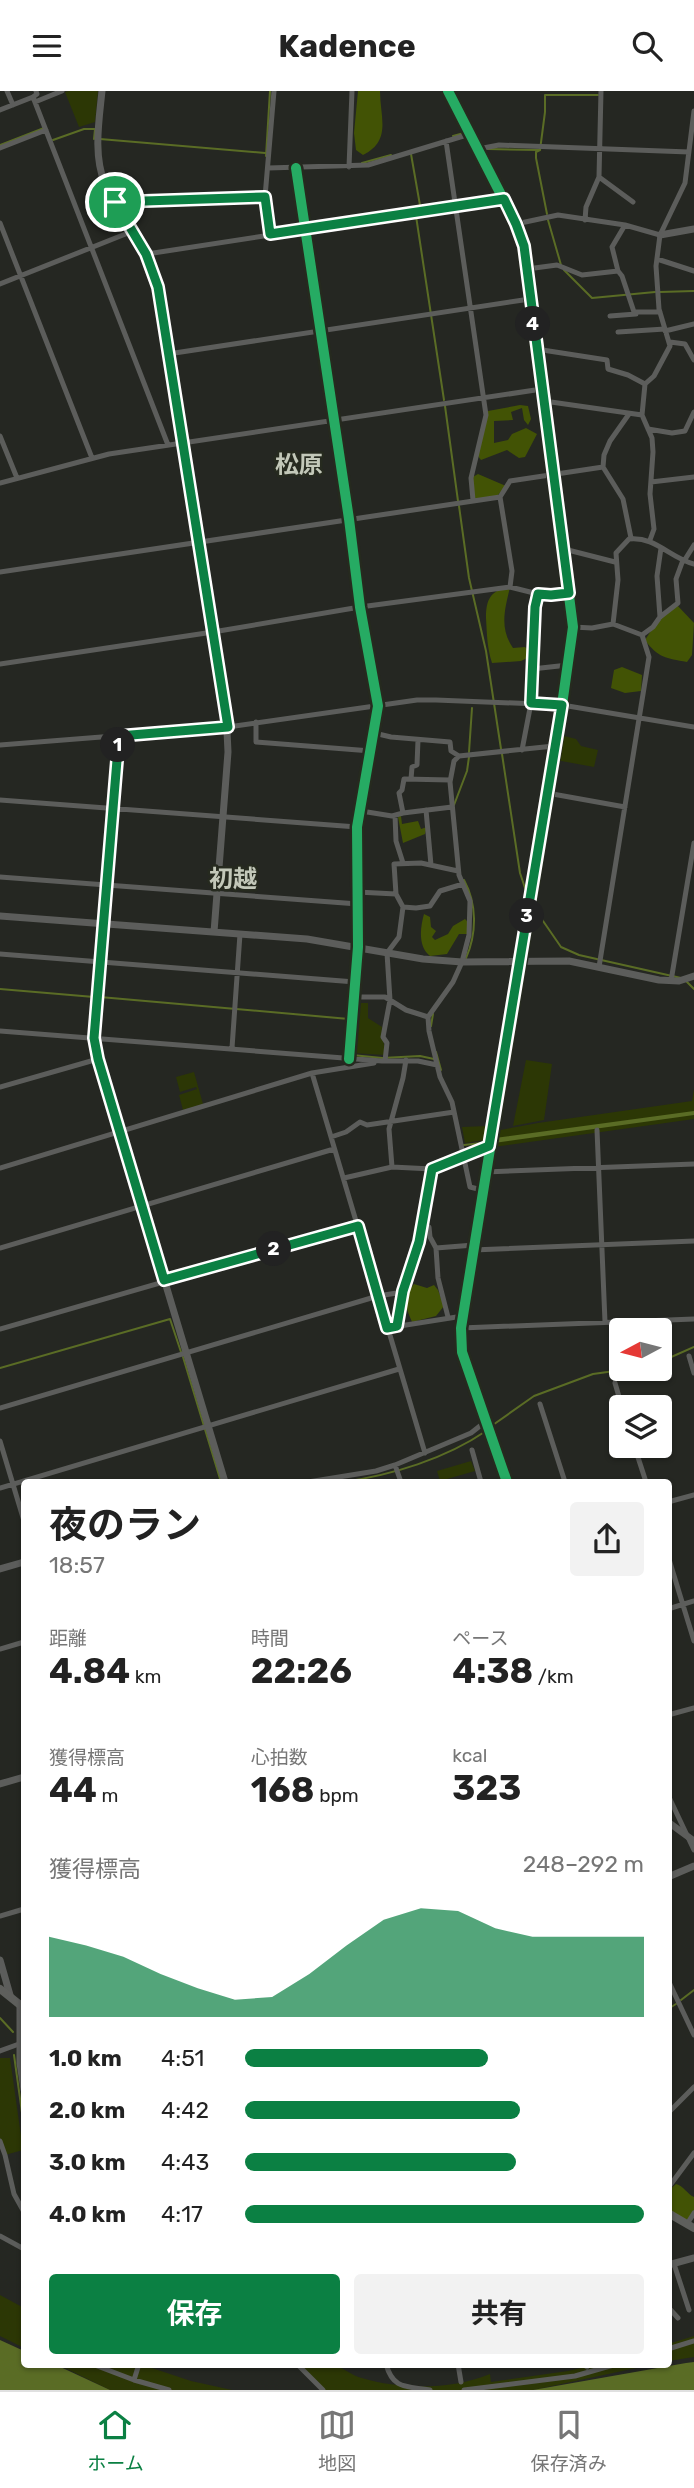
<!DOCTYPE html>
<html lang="ja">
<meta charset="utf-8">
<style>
:root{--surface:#fff;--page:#f2f2f2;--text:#222;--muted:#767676;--line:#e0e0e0;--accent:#0b8043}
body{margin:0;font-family:Rubik,"Noto Sans JP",sans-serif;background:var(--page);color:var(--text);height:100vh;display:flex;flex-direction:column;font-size:26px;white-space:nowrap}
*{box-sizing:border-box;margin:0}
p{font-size:23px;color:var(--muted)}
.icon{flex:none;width:38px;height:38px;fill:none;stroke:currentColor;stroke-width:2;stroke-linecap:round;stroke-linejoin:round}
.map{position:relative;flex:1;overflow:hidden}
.side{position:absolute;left:21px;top:1388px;width:651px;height:889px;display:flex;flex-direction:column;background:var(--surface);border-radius:7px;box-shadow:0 2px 5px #0004}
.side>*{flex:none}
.needle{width:46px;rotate:263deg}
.tools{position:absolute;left:609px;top:1227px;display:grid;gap:14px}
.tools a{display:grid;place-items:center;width:63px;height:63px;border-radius:7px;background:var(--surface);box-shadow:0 2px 5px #0004;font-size:35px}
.pin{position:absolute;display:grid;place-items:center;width:60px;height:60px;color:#fff;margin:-30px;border:4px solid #fff;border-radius:50%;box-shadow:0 2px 7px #0007}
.km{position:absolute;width:35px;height:35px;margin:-18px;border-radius:50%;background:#222;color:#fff;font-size:19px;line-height:35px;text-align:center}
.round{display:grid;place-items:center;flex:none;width:74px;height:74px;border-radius:7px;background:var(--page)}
.headline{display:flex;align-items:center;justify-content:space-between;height:119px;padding:0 28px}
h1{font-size:38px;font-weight:700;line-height:52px}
.metrics{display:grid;grid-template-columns:repeat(3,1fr);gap:10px;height:119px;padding:7px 28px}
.metrics div{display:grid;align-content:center}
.metrics b{font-size:35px;font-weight:700}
.metrics small{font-size:19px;font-weight:400}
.metrics p{font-size:19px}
.chart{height:196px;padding:14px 28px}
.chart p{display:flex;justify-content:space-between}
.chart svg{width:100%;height:126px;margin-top:7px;fill:var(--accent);opacity:.7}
.cta{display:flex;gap:14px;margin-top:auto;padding:14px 28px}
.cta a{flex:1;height:80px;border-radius:7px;background:var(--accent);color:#fff;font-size:28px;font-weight:700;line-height:80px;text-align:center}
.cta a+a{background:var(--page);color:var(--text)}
ul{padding:0 28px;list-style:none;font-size:23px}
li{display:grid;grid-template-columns:112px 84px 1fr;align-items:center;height:52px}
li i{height:18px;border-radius:9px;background:var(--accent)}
header{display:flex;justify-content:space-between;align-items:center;height:91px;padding:0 28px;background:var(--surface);font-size:32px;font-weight:700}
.tabs{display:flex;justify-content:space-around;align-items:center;height:98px;border-top:2px solid var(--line);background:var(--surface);font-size:19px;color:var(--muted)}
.tabs a{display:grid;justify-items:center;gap:4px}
.tabs .active{color:var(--accent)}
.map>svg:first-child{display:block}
</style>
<header><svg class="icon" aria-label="menu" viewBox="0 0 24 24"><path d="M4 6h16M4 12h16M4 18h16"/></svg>Kadence<svg class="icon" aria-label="search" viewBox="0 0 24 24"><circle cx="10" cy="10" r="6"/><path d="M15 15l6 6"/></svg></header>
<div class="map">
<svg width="694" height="2299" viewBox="0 0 694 2299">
<rect width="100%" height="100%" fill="#252722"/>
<path fill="#2c3705" d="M69 0H98L95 31 79 36 65 1Z
M560 644 576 648 581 655 598 659 594 676 556 669Z
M356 912H368V927L382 936C381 946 385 954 386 964L352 962Z
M526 969 552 973 544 1029 513 1035Z
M194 981 203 1013 183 1019 179 1004 197 998 196 996 180 1001 176 986Z
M694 998V1028L493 1056 495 1040 538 1032 692 1010Z
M488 1035 485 1049 465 1052 462 1036Z
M471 1370 475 1380 440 1390 437 1380Z
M0 1967H10L23 2059 5 2064 0 2057Z
M0 2204 24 2217V2257L0 2245Z
M694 2245V2266L669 2270 668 2253Z
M57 2273H140L191 2290 232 2299H110Z
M300 2273C310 2273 323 2271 333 2274 343 2276 352 2285 362 2287 402 2299 451 2299 490 2283L491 2291 568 2280 599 2273H655L533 2299H323Z"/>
<path fill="#425305" d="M358 0H380C380 26 392 50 363 64L356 59 354 42Z
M520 314 528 315 531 328 528 334 524 329 522 317 511 321 513 329 494 330V352L508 349 512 343 526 337 537 343 525 366 519 367 507 359 481 369 477 364 488 320Z
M478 383 506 395 496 406 473 409 471 387Z
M510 496C505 518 499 537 513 557L525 556 533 564 521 570 492 572C487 556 487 544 486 527 486 509 490 499 510 496Z
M677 514 694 532 692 564 687 571C666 567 658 567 645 549L660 526Z
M622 576 642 584 641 600 625 602 611 597 614 579Z
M401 725 402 733 418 730 421 738 427 736 425 743 403 752 398 726Z
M424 823 430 826 431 836 436 840 432 846 435 849 448 843 453 835 465 828 468 831 467 843H459L447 863 430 865C418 856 420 837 424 823Z
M414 1193 427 1197 434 1194 438 1199 444 1215 436 1225 412 1231C405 1214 402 1208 414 1193Z
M676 2093C684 2095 687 2103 694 2106V2122L690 2129 675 2126 669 2119V2099Z"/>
<path fill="#5a6c25" d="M694 1020V1024L494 1052 495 1047Z
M0 2249 24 2260V2273H54L110 2299H0Z
M694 2271V2299H533L686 2272Z"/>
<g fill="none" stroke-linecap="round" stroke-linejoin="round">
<path stroke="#5a6c25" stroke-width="2" d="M453 45 464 42
M100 48 265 62
M53 49 84 38H95L94 48
M0 54 44 37
M488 58 539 59
M411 63 421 120
M266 65 270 0
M362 72 391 64
M547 123 536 67V61L540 59 545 21V4H598
M416 125 444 309
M548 129 561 174
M564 179 592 207 655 201
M660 201 694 200
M445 315 458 410
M459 415 469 487 486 560 501 658
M469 661 472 617
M502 663 520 782 528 806
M454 714 467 680 469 666
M464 789C477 813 477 842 466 867
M532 814 561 856 579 864 681 887
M686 890 694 898
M0 898 94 906
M100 906 349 928 347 964
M431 935 433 923
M436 961 441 979
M352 964 382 967 420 965 434 968
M464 1054 489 1051
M183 1266 221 1391
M660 1271 694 1256
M0 1277 170 1228 181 1261
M490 1336 534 1305 593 1283 629 1278
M343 1391C392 1384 445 1368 486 1340
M681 1909 694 1899
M668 1918 676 1913
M0 1927 13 1941
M14 1964 24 2036"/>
<path stroke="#5c5d5b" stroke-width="5" d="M7 0 13 14
M33 6 168 354
M35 11 62 0
M0 19 33 6 37 3 36 0
M446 50 486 324 471 387 473 409
M0 57 46 39
M478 58 499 54 689 61
M349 76 352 0
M268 77 368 74 470 43
M296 77 349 428 360 516 378 615 357 736 358 856 349 968
M599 86 633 111
M115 111 265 106
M585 129 586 116 599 86 601 0
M0 132 92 367
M516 133 558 124 625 134 660 144
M270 143 265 106 274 0
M147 163 504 108
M657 168 694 180
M527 178 557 174 582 184 618 180 622 185 634 221H660
M618 180 612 156 625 134
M0 193 133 140
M610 225 636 223
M665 240 694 233
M618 241 665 238
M670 251 685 253 694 269
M536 258 607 269 608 278 628 284 645 293
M168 263 530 208
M544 310 642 324
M629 323 610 350 604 364 603 376 623 408 631 447
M648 338 672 342 685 340 694 321
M0 345 17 387
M651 391 694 386
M0 392 109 363 542 298
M650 449 654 438 650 403 653 361 652 347 642 324 645 293 654 285 670 255 659 218 656 175 660 144 685 92 694 20
M564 458 615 471
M684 470 694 454
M0 481 500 406
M510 496 512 480 500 406 510 390 603 376
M660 526 657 485 661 457
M613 533 618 489 616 462 629 448C655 445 670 467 694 473
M573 536 592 537 613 533 642 544 649 566 599 876
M642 544 653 536 660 526 678 512 676 488 683 469
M0 573 213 541 360 516 510 496 542 504 569 502
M532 578 533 540 538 503
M256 631V651L371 660
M374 642 391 646 450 651 451 660 459 665 554 655
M0 654 228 636 417 609H436L562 614 694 636
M522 659 531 612 532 578 568 574
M459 665 454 670 450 691 459 784 470 810 469 844 462 871 453 891 428 926 429 940 440 986 452 1011 470 1096 482 1099
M411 688 412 676 417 674 418 649
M547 702 625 716
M0 709 357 736
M426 719 431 774
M361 720 392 725 403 722 452 716
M403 722 399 702 402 699 404 688 450 689
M395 724 396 750 403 772
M0 786 358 813
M357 801 396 803 403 816 416 817 430 815 440 800 463 793
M396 803 394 773 421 772 458 780
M105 832 119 644
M0 863 355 891
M671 890 694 752
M354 906H385L406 919 428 926
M0 940 382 970H418L437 974
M232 957 240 843
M385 970 387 952 383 946 390 909 387 862 399 846 403 816
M312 982 425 1362
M0 996 98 968
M597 1039 605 1231
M331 1046 346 1041 360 1031 367 1034 454 1021
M392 1076 389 1038 403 987 406 969
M0 1077 312 982 374 972
M485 1081 694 1073
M344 1087 392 1076 432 1078 489 1055
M423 1134 429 1136 430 1146 436 1157 438 1187 448 1226
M0 1157 334 1058
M436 1157 474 1154
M473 1159 694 1150
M397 1235 403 1201 419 1151 432 1078
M387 1237 463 1225
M461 1237 694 1228
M0 1238 358 1135
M689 1265 694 1282
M615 1292 622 1316
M540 1313 565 1391
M0 1317 378 1205 403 1201
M0 1350 24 1430
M634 1354 646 1391
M472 1359 481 1391
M395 1374 401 1391
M308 1391 376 1380 395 1374 471 1342 485 1331
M0 1397 399 1278
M668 1411 694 1404
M668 1465 694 1550
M668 1518 694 1510
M0 1558 24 1551
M668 1624 694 1617
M668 1704 694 1759
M0 1825 24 1818
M668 1889 694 1944
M0 1960 19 1953
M668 2022 694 1996
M0 2050 5 2064 14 2103 24 2121
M668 2097 694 2062
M687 2133 694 2122
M0 2145 24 2158
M674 2173 689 2219
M668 2216 678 2227
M668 2258 694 2250
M92 2273 134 2289 169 2299
M297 2273 323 2299
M386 2273C393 2299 407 2295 430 2299
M458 2273 461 2291
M583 2273 587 2276
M134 2289 139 2273
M464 2299 575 2285 617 2273"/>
<path stroke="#5c5d5b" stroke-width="7" d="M102 0C99 30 93 64 105 93 121 129 147 157 158 196L226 619 228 661 214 841
M448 0 516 133 524 155 573 536 562 614 461 1237 462 1261 507 1391
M660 144 694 138
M0 825 307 848 423 868 462 871 569 870 659 889 679 890 694 885
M105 832 94 947 98 968 225 1391
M0 1478 24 1471
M0 1693 24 1686
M668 1731 694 1750
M668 1786 694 1775
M0 1869 10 1904
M20 1913V1972L24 1999
M668 2174 694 2167"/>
<path stroke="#5e5f5c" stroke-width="8" d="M0 1898 24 1917
M668 2122 694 2137"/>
<defs>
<path id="cycleway" d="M448 0 516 133 524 155 573 536 562 614 461 1237 462 1261 507 1391
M296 77 349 428 360 516 378 615 357 736 358 856 349 968"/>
</defs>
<use href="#cycleway" stroke="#262a1f" stroke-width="15"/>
<use href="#cycleway" stroke="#26ab63" stroke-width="10"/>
</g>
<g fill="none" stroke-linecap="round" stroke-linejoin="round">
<defs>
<path id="route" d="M265 106 270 143 504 108 516 133 524 155 569 502 551 504 538 503 535 516 531 612 562 614 489 1055 432 1078 419 1151 403 1200 397 1235 387 1237 358 1135 164 1189 98 968 94 947 119 645 228 636 158 196 146 163 115 111Z"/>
</defs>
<use href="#route" stroke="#fff" stroke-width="14"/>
<use href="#route" stroke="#0b8043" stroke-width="9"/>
</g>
<g text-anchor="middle" stroke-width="5" stroke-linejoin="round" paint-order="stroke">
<g font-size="24" font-weight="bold" fill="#c3c8b9" stroke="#262a1f">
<text x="299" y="382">松原</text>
<text x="233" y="796">初越</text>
</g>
</g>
</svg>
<div class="tools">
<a><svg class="needle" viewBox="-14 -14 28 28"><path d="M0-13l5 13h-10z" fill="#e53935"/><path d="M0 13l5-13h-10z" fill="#767676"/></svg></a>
<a><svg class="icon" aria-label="layers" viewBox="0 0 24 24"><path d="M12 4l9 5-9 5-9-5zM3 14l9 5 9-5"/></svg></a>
</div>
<div class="pin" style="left:115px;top:111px;background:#1e9e55"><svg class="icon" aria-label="arrive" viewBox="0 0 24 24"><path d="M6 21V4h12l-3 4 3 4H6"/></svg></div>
<b class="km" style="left:118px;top:654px">1</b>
<b class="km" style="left:274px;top:1158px">2</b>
<b class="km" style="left:527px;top:825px">3</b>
<b class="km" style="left:533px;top:233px">4</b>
<section class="side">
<div class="headline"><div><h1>夜のラン</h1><p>18:57</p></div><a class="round"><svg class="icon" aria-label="share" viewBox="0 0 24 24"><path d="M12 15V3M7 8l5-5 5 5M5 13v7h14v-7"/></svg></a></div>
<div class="metrics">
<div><p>距離</p><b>4.84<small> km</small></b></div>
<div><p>時間</p><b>22:26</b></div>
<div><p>ペース</p><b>4:38<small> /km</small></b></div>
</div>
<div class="metrics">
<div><p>獲得標高</p><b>44<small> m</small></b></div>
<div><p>心拍数</p><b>168<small> bpm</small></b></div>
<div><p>kcal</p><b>323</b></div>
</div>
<div class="chart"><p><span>獲得標高</span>248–292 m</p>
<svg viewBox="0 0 160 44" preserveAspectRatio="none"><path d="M0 44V16L10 19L20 23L30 29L40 34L50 38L60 37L70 29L80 19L90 10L100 6L110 7L120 13L130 16L140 16L150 16L160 16V44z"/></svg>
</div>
<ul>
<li><b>1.0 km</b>4:51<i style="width:61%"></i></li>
<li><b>2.0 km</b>4:42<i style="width:69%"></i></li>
<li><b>3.0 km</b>4:43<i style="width:68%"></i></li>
<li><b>4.0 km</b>4:17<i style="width:100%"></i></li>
</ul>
<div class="cta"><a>保存</a><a>共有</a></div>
</section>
</div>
<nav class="tabs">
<a class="active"><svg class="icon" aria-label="home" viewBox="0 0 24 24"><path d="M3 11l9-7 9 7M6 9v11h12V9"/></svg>ホーム</a>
<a><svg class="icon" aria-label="map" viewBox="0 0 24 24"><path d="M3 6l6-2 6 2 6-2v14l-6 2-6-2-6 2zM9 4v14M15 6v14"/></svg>地図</a>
<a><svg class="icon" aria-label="saved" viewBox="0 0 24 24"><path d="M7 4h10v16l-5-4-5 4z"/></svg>保存済み</a>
</nav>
